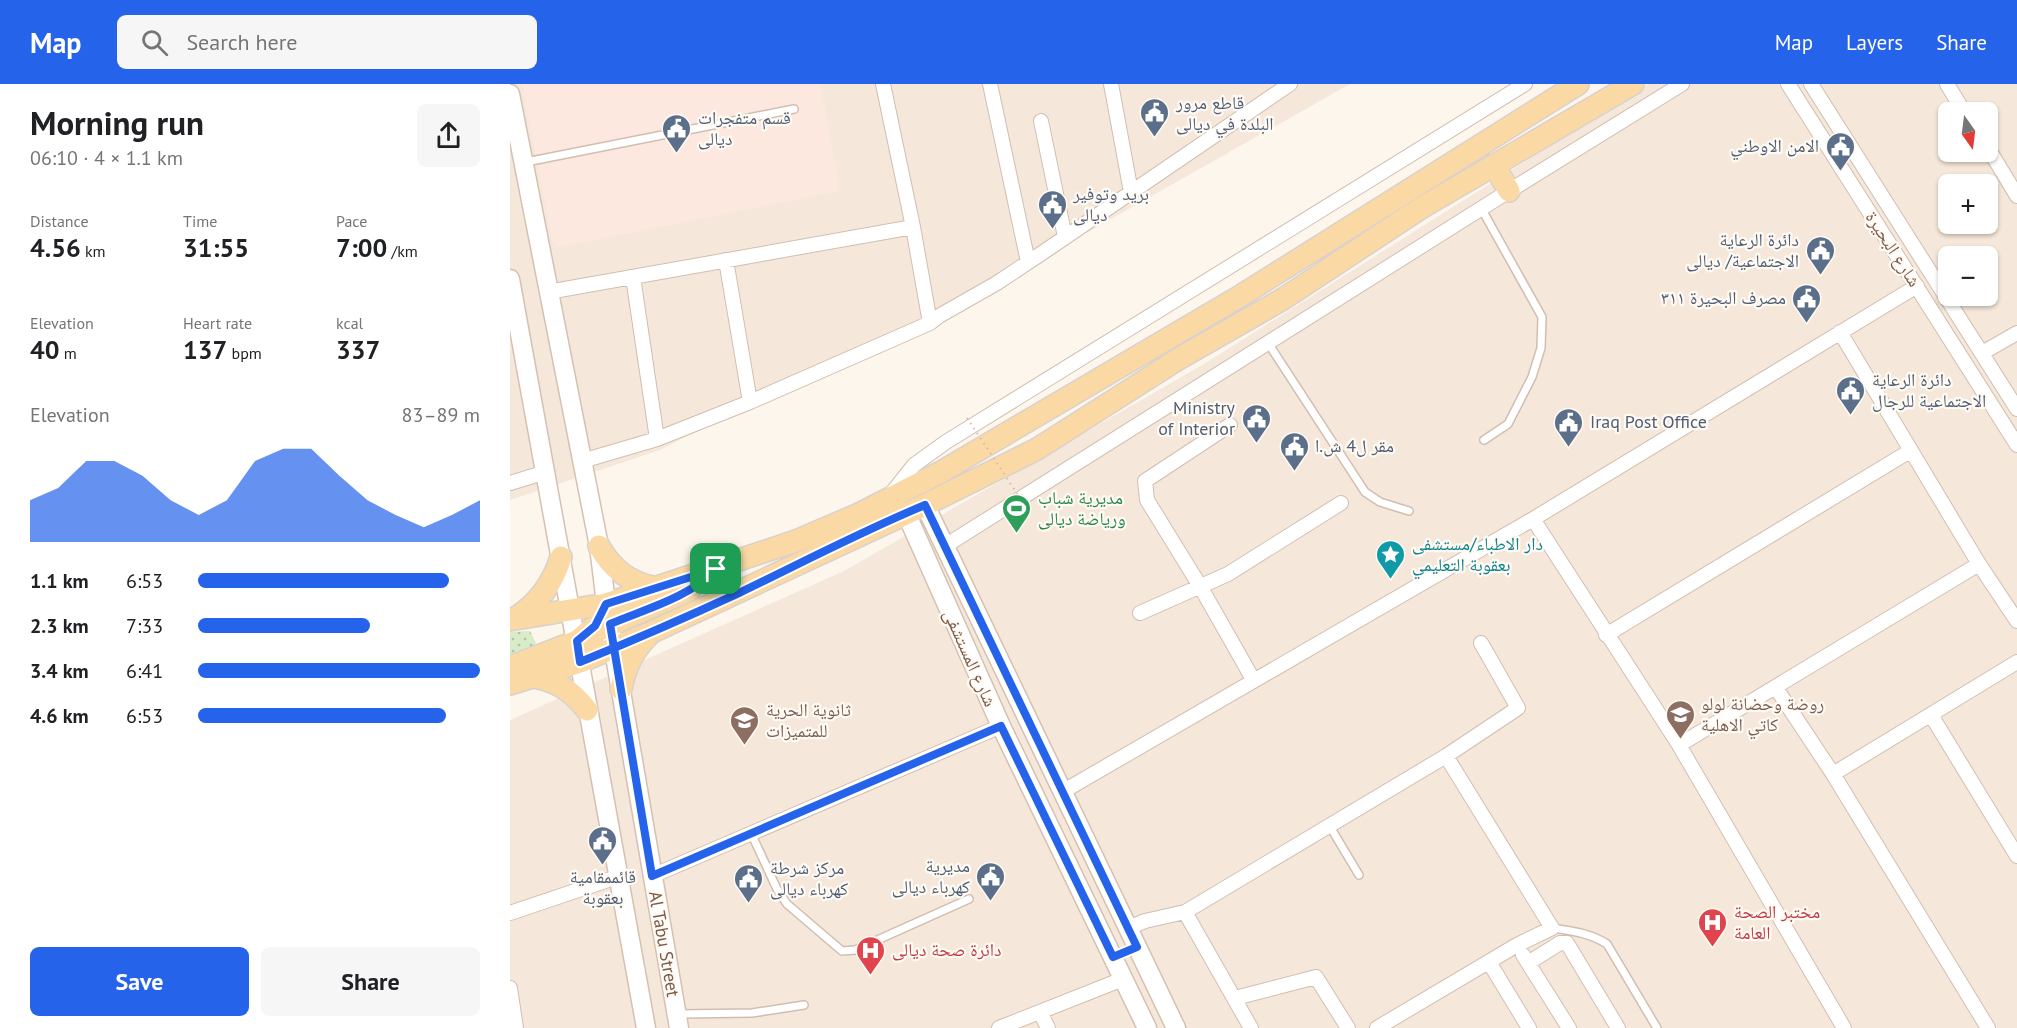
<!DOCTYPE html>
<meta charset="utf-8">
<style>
:root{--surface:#fff;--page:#f6f6f6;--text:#202124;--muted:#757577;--accent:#2563eb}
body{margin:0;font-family:"PT Sans","Noto Naskh Arabic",sans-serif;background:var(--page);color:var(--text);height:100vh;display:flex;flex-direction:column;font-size:22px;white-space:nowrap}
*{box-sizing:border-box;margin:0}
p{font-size:20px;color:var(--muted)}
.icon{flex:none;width:33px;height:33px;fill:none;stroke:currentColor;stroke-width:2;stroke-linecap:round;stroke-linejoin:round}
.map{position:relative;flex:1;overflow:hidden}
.panel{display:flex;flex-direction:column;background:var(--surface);width:510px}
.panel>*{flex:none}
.needle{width:39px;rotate:166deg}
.fabs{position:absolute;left:1428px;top:18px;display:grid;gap:12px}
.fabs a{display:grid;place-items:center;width:60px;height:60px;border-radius:9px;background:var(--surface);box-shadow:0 2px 4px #0004;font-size:30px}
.pin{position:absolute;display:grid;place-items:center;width:51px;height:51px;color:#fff;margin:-26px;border-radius:12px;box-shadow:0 3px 9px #0006}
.round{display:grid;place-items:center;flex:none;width:63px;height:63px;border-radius:9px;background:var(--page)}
.headline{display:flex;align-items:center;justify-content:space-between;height:102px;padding:0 30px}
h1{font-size:33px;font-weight:700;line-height:45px}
.figures{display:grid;grid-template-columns:repeat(3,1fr);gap:9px;height:102px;padding:6px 30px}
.figures div{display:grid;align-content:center}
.figures b{font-size:26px;font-weight:700}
.figures small{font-size:16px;font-weight:400}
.figures p{font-size:16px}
.chart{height:168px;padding:12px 30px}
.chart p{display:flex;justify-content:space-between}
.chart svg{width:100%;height:108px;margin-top:6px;fill:var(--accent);opacity:.7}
.button{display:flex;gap:12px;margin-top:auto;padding:12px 30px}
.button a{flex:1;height:69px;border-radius:9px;background:var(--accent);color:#fff;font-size:24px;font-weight:700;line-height:69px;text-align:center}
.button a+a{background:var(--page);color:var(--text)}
ul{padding:0 30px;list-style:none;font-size:20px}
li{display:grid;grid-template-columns:96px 72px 1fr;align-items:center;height:45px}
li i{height:15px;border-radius:8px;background:var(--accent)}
header{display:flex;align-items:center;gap:36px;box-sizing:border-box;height:84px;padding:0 30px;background:var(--accent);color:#fff}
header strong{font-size:28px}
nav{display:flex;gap:33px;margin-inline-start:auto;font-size:21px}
.search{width:420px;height:54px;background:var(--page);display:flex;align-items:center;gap:15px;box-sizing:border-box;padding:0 21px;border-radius:9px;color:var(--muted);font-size:22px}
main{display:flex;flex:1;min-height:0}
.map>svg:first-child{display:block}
</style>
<header>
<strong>Map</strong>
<div class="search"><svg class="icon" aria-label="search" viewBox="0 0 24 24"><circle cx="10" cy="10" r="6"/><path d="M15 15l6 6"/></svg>Search here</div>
<nav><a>Map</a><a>Layers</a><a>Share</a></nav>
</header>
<main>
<section class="panel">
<div class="headline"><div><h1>Morning run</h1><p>06:10 · 4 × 1.1 km</p></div><a class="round"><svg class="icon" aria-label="share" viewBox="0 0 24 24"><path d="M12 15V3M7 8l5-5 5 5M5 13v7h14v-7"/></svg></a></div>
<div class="figures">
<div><p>Distance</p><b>4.56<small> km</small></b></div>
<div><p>Time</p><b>31:55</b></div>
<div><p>Pace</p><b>7:00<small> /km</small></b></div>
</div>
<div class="figures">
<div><p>Elevation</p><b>40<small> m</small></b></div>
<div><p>Heart rate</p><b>137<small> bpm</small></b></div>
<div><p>kcal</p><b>337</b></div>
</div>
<div class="chart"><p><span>Elevation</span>83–89 m</p>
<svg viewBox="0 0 160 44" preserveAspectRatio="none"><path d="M0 44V27L10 22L20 11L30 11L40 17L50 27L60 33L70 27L80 11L90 6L100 6L110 17L120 27L130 33L140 38L150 33L160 27V44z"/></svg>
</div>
<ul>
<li><b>1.1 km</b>6:53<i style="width:89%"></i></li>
<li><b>2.3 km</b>7:33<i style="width:61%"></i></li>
<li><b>3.4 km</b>6:41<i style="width:100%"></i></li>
<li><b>4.6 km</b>6:53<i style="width:88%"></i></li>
</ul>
<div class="button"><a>Save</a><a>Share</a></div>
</section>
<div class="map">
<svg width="1507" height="944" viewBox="0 0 1507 944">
<defs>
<pattern id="park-dots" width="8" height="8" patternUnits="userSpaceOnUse" patternTransform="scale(1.5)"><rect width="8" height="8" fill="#d8ecc9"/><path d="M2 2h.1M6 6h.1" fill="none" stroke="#b4c2a5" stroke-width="1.8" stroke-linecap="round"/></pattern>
</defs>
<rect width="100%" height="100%" fill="#fdf6ec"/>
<path fill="#f5e8da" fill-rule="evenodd" d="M0 0H840L530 175 150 366 0 416Z
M1138 0H1507V944H0V636L334 487 694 280ZM1438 28H1478V68H1438ZM1438 100H1478V140H1438ZM1438 172H1478V212H1438Z"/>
<path fill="#fde8e0" d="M12 0H310L329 99 327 107 50 163 42 156Z"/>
<path fill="url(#park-dots)" d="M20 547 26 559 22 565 0 573V548Z"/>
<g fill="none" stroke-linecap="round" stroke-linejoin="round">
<defs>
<path id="lane" d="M16 78 284 25
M971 124 1032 233 1031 264 1022 293 998 340 974 356
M758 259 855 408 870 418 899 427
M819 741 849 791
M241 749 267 805 277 820 332 867 345 866 459 815
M1042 844C1062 847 1080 849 1097 860L1147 944
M169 930 242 929 294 921"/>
<path id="street" d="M373 0 403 143 420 239
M480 0 518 178
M601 0 621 108
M1278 0 1507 361
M1301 0 1507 325
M1437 0 1454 28
M531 37 555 153
M1478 64 1507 112
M216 176 240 318
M123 193 147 355
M38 208 403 143
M1330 248 1469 480 1507 537
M1472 269 1507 249
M720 341 635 397 637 416 690 502 744 597
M72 377 147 355 240 318 420 239 429 232 487 199 538 165 780 0
M0 399 36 388
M381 410 404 381 436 358 1015 0
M1023 435 1169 661 1334 944
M435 462 999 107 1172 0
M630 529 718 490 831 419
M1096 551 1400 367
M1266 604 1323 690 1478 944
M1421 631 1507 772
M1169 661 1469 480
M1323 690 1507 578
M552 708 1023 435 1407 202
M142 792 491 642
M675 828 741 944
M0 829 110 792
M618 844 635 837 675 828 936 672 1008 624 971 559
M1013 871 1059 944
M979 878 1019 944
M1018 879 1050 859H1057L1108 944
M0 904 6 944
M725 914 806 893 838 944
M530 928 538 944
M489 944 613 895
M867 944 1007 861 1042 844 936 672"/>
<path id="secondary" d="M0 10 89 462 96 520 169 944
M0 195 136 944
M415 421 666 944
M396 429 491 642 637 944"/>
<path id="primary" d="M984 81 999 107
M89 462C102 486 120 499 147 504
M4 535C28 520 43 500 51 473
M0 536 96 520 286 457 349 430 431 388 732 211 1068 0
M70 578 76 557 87 547 180 506
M0 583 67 557 83 544
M23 593C47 597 62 607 77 626
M0 600 70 578 142 548 415 421 527 365 670 274 773 215 911 124 1123 0
M111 605C115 583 123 566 139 551"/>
</defs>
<use href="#lane" stroke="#d1beb0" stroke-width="10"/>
<use href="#street" stroke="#d1beb0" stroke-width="16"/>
<use href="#secondary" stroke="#d6c0b0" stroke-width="21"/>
<use href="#primary" stroke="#dad1cd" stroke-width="24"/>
<use href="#lane" stroke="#fff" stroke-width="7"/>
<use href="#street" stroke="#fff" stroke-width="14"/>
<use href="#secondary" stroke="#fff" stroke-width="18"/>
<use href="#primary" stroke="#fbd9a5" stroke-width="21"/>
<path stroke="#d9b8a5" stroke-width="2" stroke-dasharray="1.5 4.5" stroke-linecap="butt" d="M457 334 516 423"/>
</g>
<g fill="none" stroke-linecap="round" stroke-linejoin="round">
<defs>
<path id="route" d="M206 485 96 520 85 542 67 557 70 578C124 556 177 533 229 509 291 479 352 447 415 421L627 863 603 873 491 642 142 792 100 540C135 525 179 514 206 485"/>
</defs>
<use href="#route" stroke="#fff" stroke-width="12"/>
<use href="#route" stroke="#2563eb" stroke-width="8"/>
</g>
<defs>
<symbol id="civic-pin" viewBox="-11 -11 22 30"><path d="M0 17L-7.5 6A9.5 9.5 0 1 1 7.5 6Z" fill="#5c6f8a" stroke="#fffaf3"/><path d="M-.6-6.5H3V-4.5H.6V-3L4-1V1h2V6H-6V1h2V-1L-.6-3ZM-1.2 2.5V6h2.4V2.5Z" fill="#fff"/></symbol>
<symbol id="stadium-pin" viewBox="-11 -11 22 30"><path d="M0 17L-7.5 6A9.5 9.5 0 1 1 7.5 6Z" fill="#2e9e5b" stroke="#fffaf3"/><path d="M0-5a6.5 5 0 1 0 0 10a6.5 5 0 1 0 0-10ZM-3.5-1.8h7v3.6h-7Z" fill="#fff"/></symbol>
<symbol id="sight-pin" viewBox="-11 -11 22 30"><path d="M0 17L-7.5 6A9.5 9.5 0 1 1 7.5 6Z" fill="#0f9aa8" stroke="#fffaf3"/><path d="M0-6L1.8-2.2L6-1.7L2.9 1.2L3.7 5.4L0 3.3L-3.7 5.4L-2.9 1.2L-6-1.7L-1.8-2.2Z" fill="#fff"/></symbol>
<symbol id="school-pin" viewBox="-11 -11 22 30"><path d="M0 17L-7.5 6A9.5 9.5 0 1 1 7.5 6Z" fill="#8d6e63" stroke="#fffaf3"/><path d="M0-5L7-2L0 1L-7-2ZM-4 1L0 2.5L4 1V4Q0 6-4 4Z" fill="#fff"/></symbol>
<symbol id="hospital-pin" viewBox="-11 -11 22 30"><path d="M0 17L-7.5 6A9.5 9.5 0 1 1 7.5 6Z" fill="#e0444e" stroke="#fffaf3"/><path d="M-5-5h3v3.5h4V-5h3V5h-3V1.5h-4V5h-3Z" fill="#fff"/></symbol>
</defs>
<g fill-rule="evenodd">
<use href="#civic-pin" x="628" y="12" width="33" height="45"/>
<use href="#civic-pin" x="150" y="28" width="33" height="45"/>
<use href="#civic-pin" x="1314" y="46" width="33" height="45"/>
<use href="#civic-pin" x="526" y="104" width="33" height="45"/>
<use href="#civic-pin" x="1294" y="150" width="33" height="45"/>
<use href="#civic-pin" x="1280" y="198" width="33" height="45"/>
<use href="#civic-pin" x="1324" y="290" width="33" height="45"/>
<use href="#civic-pin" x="730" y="318" width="33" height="45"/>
<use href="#civic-pin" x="1042" y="322" width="33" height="45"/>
<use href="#civic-pin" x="768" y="346" width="33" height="45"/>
<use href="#stadium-pin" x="490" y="408" width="33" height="45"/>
<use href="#sight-pin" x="864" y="454" width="33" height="45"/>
<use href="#school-pin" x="1154" y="614" width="33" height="45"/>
<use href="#school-pin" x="218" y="620" width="33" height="45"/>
<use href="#civic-pin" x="76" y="740" width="33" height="45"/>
<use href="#civic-pin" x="464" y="776" width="33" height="45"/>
<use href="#civic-pin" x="222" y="778" width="33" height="45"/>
<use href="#hospital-pin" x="1186" y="822" width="33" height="45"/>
<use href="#hospital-pin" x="344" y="850" width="33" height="45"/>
</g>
<g text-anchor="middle" stroke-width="4.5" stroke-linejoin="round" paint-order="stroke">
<g font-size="18" fill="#4e5e75" stroke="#fffaf3" text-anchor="start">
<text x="666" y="25">قاطع مرور<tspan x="666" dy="21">البلدة في ديالى</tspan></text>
<text x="188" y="40">قسم متفجرات<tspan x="188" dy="21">ديالى</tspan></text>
<text x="1309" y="68" text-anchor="end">الامن الاوطني</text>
<text x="563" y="116">بريد وتوفير<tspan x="563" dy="21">ديالى</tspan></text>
<text x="1289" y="162" text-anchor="end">دائرة الرعاية<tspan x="1289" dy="21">الاجتماعية/ ديالى</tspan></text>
<text x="1276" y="220" text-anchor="end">مصرف البحيرة ٣١١</text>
<text x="1362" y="302">دائرة الرعاية<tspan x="1362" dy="21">الاجتماعية للرجال</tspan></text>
<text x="725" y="330" text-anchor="end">Ministry<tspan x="725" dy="21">of Interior</tspan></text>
<text x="1080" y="344">Iraq Post Office</text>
<text x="805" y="368">مقر ل4 ش.ا</text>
<text x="460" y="788" text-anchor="end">مديرية<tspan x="460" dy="21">كهرباء ديالى</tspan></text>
<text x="260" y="790">مركز شرطة<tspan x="260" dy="21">كهرباء ديالى</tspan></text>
<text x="93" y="799" text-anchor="middle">قائممقامية<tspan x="93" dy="21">بعقوبة</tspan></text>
</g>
<g font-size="18" fill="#7a5c4d" stroke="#fffaf3">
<text transform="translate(1383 165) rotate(57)" y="6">شارع البحيرة</text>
<text transform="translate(460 574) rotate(66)" y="6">شارع المستشفى</text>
<text transform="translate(154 860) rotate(80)" y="6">Al Tabu Street</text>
</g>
<g font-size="18" fill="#27864d" stroke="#fffaf3" text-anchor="start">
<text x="528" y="420">مديرية شباب<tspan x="528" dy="21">ورياضة ديالى</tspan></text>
</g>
<g font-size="18" fill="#0d838f" stroke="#fffaf3" text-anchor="start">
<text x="902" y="466">دار الاطباء/مستشفى<tspan x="902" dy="21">بعقوبة التعليمي</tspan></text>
</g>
<g font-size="18" fill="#785e54" stroke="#fffaf3" text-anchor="start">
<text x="1191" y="626">روضة وحضانة لولو<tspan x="1191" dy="21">كاتي الاهلية</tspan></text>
<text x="256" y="632">ثانوية الحرية<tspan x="256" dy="21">للمتميزات</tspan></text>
</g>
<g font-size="18" fill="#be3a42" stroke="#fffaf3" text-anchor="start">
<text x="1224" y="834">مختبر الصحة<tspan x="1224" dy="21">العامة</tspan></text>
<text x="382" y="872">دائرة صحة ديالى</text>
</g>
</g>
</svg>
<div class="fabs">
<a><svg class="needle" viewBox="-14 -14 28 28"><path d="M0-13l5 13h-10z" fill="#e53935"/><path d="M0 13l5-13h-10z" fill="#757577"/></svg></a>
<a>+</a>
<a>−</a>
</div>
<div class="pin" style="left:206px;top:485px;background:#1e9e55"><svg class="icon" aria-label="arrive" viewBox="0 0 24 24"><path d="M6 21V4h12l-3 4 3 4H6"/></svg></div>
</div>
</main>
